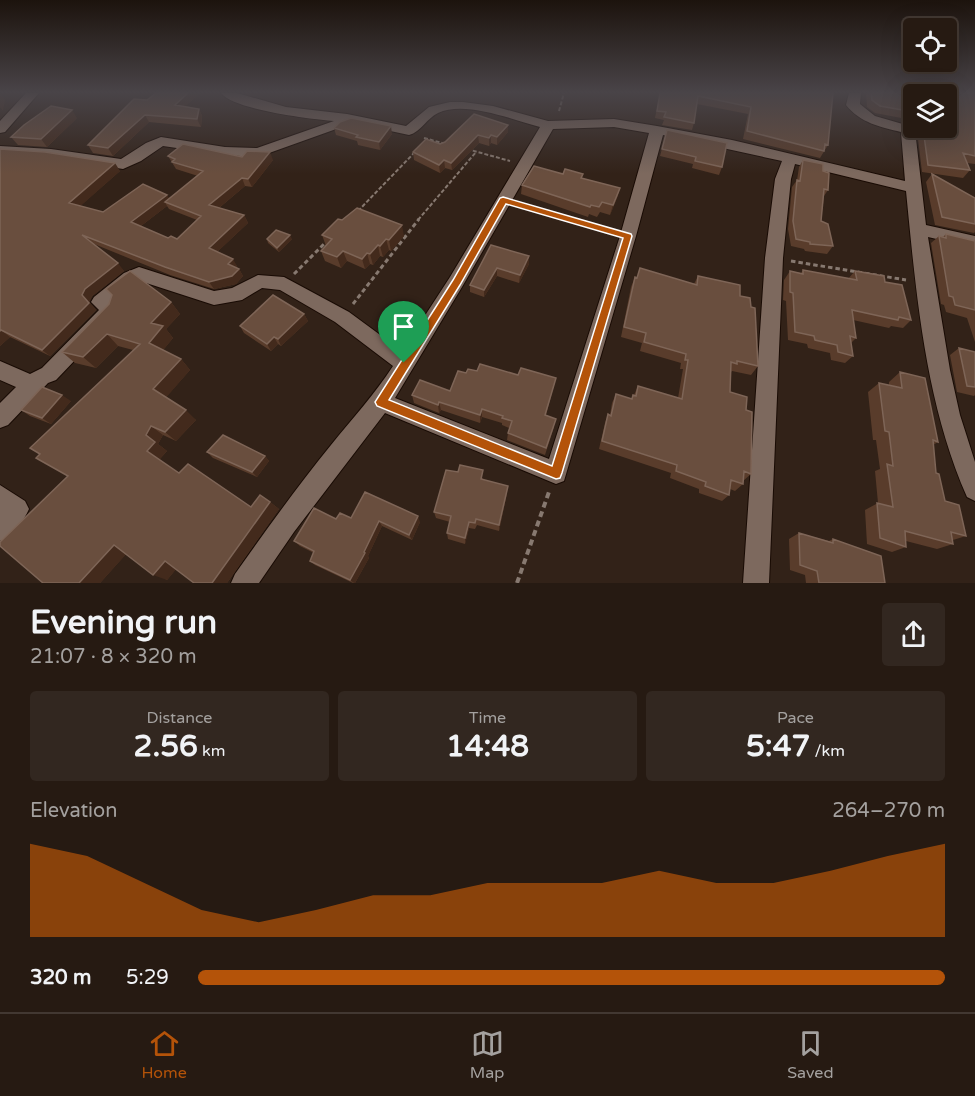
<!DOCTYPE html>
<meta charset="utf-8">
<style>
:root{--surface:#261a12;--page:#322720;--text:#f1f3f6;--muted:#a4a19f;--line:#423832;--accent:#b45309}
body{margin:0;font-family:"Varela Round",sans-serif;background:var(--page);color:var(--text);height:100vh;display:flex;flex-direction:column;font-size:22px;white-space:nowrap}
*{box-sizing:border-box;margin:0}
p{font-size:20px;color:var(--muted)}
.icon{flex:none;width:33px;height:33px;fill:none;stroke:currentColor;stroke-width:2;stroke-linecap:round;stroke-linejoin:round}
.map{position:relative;height:583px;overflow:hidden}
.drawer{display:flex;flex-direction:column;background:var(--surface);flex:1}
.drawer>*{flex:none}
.tools{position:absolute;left:903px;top:18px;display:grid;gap:12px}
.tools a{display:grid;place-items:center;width:54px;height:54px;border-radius:6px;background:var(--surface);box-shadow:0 6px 24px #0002,0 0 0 2px var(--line);font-size:30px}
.pin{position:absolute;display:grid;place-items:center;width:51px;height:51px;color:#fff;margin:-62px -26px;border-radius:50% 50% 50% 0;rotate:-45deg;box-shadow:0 0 6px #0007}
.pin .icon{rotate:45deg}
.round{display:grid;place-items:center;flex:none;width:63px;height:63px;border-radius:6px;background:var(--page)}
.summary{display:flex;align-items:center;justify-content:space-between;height:102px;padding:0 30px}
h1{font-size:33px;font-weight:700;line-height:45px}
.metrics{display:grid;grid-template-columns:repeat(3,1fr);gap:9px;height:102px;padding:6px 30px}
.metrics div{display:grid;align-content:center;border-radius:6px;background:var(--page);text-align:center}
.metrics b{font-size:30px;font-weight:700}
.metrics small{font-size:16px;font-weight:400}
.metrics p{font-size:16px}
.chart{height:168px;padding:12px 30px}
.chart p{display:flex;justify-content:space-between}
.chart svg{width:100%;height:108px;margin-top:6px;fill:var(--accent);opacity:.7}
ul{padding:0 30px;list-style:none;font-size:20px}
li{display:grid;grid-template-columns:96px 72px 1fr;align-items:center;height:45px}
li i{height:15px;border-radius:8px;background:var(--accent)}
.tab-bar{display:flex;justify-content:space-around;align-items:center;height:84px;border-top:2px solid var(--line);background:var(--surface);font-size:16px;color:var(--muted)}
.tab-bar a{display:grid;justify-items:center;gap:3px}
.tab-bar .active{color:var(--accent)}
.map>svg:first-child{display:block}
</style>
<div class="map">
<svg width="975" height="583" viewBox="0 0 975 583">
<rect width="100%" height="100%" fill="#322218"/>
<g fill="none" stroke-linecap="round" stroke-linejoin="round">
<defs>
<path id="minor" d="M26 93H39L5 132 0 133V121Z
M221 93H237L286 107 347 114 406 126 429 107 450 102H463L493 106 548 121 614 119 657 126 732 140 905 181 901 132C881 127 860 123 846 105L849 93H861L860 104 875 116 913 127 915 130 926 225 975 236V248L928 237 950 370 960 415 975 462V501L967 497C925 402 916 293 906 191L795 164 791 179 783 258 769 583H743L765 258 775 179 782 161 663 135 636 236 564 481 556 484 385 413 294 532 259 583H231L235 574C266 530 297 487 331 445 352 419 374 395 393 366L335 322 280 290 262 288 242 300 214 305 140 281 114 301 121 309 119 314 56 380 48 383 8 425 0 428V403L16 387 0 380V361L30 374 42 368 99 310 91 302 94 297 124 273 139 267 214 291 232 288 258 275 284 277 349 312 402 351 450 277 540 127C513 120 465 100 438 113 427 118 421 132 409 135L353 123 258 157 225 155 163 146 141 161 123 169 51 157 0 154V146L51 149 121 159 146 143 161 137 225 147 257 148 334 121C311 119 234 110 221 93ZM614 127 649 133 620 236 549 459 395 398 462 287 553 129Z
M0 485 25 501 29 509C23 522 13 536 0 541Z"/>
</defs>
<use href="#minor" stroke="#190b04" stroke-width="2"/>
<path stroke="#877970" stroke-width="2" stroke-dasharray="4 2" stroke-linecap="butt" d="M559 111 564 93
M424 138 446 144
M467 149 510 161
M520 205 572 220
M358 211 414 153
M418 220 476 152"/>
<path stroke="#877970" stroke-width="3" stroke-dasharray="4.5 3" stroke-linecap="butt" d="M567 219 614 233
M791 261 906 280
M294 274 327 241
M353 304 419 219"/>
<path stroke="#877970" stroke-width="4" stroke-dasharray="6 4" stroke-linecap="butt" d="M517 583 550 489"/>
<use href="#minor" fill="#7d695e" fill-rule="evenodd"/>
</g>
<path fill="#593c2b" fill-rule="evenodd" d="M200 93 185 106 199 109 202 116 201 127 149 122 113 156 93 153 88 145 147 100Z
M660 93H833L828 145 820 158 743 139 748 114 697 104 694 123 692 130 662 125 664 120 655 118Z
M866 93H975V164L967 163 970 170 963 178 922 172 917 130 915 128H946L914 94V126L912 124V120L875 113 867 107Z
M77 118 47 147 18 145 11 137Z
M508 125V132L497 145 491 143 489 146 479 143 452 170 445 168 440 173 414 160 413 152Z
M334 128 392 134 380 150 358 145 357 141 336 135Z
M667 130 722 167 719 175 692 168 693 164 660 156Z
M0 149 120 171 80 206 103 212 169 198 198 176 176 169 168 156 242 157 273 160 252 187 245 186 219 208 244 215 248 223 217 252 237 266 236 267 239 269 243 276 236 284 214 289 170 275 94 244 124 271 92 296 89 302 96 310 50 356 10 337 0 346ZM167 206 169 209 197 220 177 239 168 238 141 226Z
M803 160 823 171 828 190 824 196 821 221 833 246 827 254 805 251 804 249 791 246 788 229 792 187 797 180 799 167Z
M563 174H583L582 178 620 188 617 198 610 215 600 212 597 217 589 214 588 217 521 194 522 185Z
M932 174 975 198V232L974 233 935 225 926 182Z
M342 220 404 236 391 251 389 250 383 257 380 256 373 265 370 264 365 269 347 261 341 268 325 261 321 251 326 246 322 235Z
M946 234 975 241V342L967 318 946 312 944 305 941 304 931 243 939 236 943 237Z
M267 239H292L279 252 268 243Z
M491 245 529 256V264L519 283 497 276 484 297 470 292V285Z
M640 268 694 284 698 276 740 296 751 307 758 366 751 375 732 371 731 372 730 392 746 410 751 474 743 481V484L735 491 730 489 729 495 722 501 699 493V489L670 478 671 473 599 449 605 423 608 414 610 415 612 403 616 394 631 399 633 395H634L638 386 678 398 683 369H680L681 363 640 351 642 343 621 337 631 287 635 277 637 278Z
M803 270 848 279 855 271 885 282 911 320 903 328 891 326 889 328 853 320 856 338 851 343 853 356 845 363 831 360 830 353 808 348 807 344 788 340 786 301 783 300 784 280 790 271 801 273Z
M171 302 180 314 166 329 173 338 163 350 181 359 190 370 166 397 196 420 176 441 163 435 158 444 167 451 159 460 179 473 251 507 270 502 279 509 227 583H194L176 569 167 580 126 554 100 583H43L68 476 133 350 118 346 96 368 75 363 62 352Z
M304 314 308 321 281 346 278 344 271 351 244 333 240 326Z
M959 348 975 352V395L974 396 957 392 950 355Z
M477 371 556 378 546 415 554 427 545 455 507 440 508 433 509 428 502 425V423L482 417 480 423 441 410 439 413 414 403 412 395 450 391 466 373Z
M900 372 938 442 933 445 936 473 945 501 966 536 953 540V544L937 549 906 541V547L892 552 867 544 865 510 878 503 875 471 880 469 876 440H873L868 392 879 383 889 385V382Z
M71 401 51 424 30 416 21 410Z
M207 452 265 456 269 461 257 477 213 458Z
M483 478V480L507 493 499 531 477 525 475 529 469 528 465 544 448 539 447 533 450 522 436 518 434 512Z
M351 518 420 522 412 540 382 526 368 556 369 558 355 583H353L315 565 310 561 314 553 300 546 294 541 336 519Z
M799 533 829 541 833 539 885 583H806L805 575 790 570 789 539Z"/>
<path fill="#432a1c" d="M0 93 5 100 3 111 0 107Z
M188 93H200L179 112 175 105Z
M199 109 202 116 201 127 197 119Z
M72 110 77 118 47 147 41 139Z
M145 115 149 122 113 156 108 148Z
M508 125V132L497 145V137Z
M391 126 392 134 380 150 379 142Z
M478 135 479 143 452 170 451 163Z
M491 135V143L489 146V138Z
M270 152 273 160 252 187 248 179Z
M444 160 445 168 440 173 439 165Z
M115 163 120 171 75 211 69 203Z
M242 178 245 186 214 212 209 205Z
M620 188 617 198 610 215 613 205Z
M167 195 172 202H165L167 206 137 229 131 222Z
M244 215 248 223 214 255 209 248Z
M402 225 404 236 391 251 389 240Z
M290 235 292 239 279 252 277 248Z
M386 239 389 250 383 257 380 246Z
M378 245 380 256 373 265 370 254Z
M343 251 347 261 341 268 337 257Z
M367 253 370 264 365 269 362 259Z
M529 256V264L519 283 520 275Z
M233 259 237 266 232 271 228 264Z
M118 263 124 271 92 296 89 302 96 310 50 356 42 350 82 295 85 289Z
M497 268V276L484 297V290Z
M239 269 243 276 236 284 214 289 209 282Z
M171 302 180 314 166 329 173 338 160 354 149 343 151 323Z
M304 314 308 321 281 346 278 339Z
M1 330 10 337 0 346V331Z
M107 334 118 346 96 368 83 357Z
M274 337 278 344 271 351 267 344Z
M181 359 190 370 164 400 153 389Z
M62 395 71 401 51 424 42 418Z
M439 402 441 410 439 413 438 405Z
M482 409V417L480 423V415Z
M186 410 196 420 176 441 165 432Z
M151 426 163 435 158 444 167 451 159 460 147 451 146 435Z
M265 456 269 461 257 477 252 472Z
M508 486 507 493 499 531V525Z
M270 502 279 509 227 583H212Z
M418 516 420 522 412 540 409 535Z
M379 521 382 526 368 556 369 558 355 583H354L350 580Z
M469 522V528L465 544V538Z
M114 545 129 551 100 583H79Z
M165 561 178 567 167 580 153 575Z"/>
<path fill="#694e3e" stroke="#7e6557" stroke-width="1.5" d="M156 93H188L175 105 199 109 197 119 145 115 108 148 88 145 134 99 147 100Z
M660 93H833L828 145 825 144 824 151 747 131 751 107 698 96 694 123 664 117 666 112 657 111Z
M871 93H975V156L963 153 970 170 928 165 923 128H946V94H914V112L880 106 872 100Z
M51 106 72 110 41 139 11 137 24 125Z
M474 114 508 125 497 137 491 135 489 138 478 135 451 163 444 160 439 165 413 152 426 139 440 144 445 142Z
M351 118 391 126 379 142 356 137 358 135 334 128 340 122Z
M667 130 727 143 722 167 695 161 696 157 662 149Z
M183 144 242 157 247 151 270 152 248 179 242 178 209 205 244 215 209 248 233 259 228 264 239 269 232 276 209 282 165 267 82 235 118 263 85 289 82 295 89 303 42 350 1 330 0 331V149L45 152 115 163 69 203 103 212 143 184 167 195 131 222 168 238 171 236 177 239 201 216 165 202 203 171 172 162 175 159 168 156Z
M803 160 823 164V171L829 173 828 190 824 189 821 221 828 224 833 246 810 244V242L796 239 793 221 797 180 800 181Z
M534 166 563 174 565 169 583 174 581 178 620 188 613 205 602 202 599 207 591 205 590 207 522 185Z
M932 174 975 198V224L942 217Z
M357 208 402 225 389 240 386 239 380 246 378 245 370 254 367 253 362 259 343 251 337 257 321 251 332 239 322 235 338 219 342 220Z
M276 230 290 235 277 248 267 239Z
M946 234 975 241V310L955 305 953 297 949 296 939 236 946 238Z
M491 245 529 256 520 275 497 268 484 290 470 285Z
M640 268 697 285 698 276 740 285V296L750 298 751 307 755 308 758 366 737 361V364L731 362 730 392 747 397 746 410 752 412 751 474 744 471 743 484 731 480 729 495 705 486 706 482 676 471 677 465 602 441 608 414 611 416 616 394 632 399 633 395 636 396 638 386 682 399 688 360H685L686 354 644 342 646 333 624 327 635 277 637 278Z
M803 270 857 280 855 271 884 276 885 282 902 285 911 320 899 317 898 320 852 310 856 338 850 336 853 356 838 352 837 345 815 340 814 336 795 332 793 293 790 292V271L803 274Z
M130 271 171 302 151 323 163 326 149 343 181 359 153 389 186 410 165 432 151 426 146 435 155 442 147 451 179 473 188 464 251 507 260 495 270 502 212 583H194L165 561 153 575 114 545 79 583H43L0 546V542L68 476 36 458 40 454 30 448 140 344 107 334 83 357 62 352 109 304 112 295 106 289Z
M273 295 304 314 278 339 274 337 267 344 240 326Z
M959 348 975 352V387L967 386Z
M480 364 518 375 521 368 556 378 545 415 556 419 546 448 508 433 512 421 502 418 503 416 482 409 480 415 439 402 438 405 412 395 420 380 450 391 458 371 466 373 468 369 477 371Z
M900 372 925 378 938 442 933 440 936 473 939 474 945 501 959 505 966 536 951 532 953 544 905 531 906 547 880 538 877 503 893 507 887 464 893 466 889 432 885 431 879 383 902 388Z
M42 387 62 395 42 418 21 410Z
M223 435 265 456 252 472 207 452Z
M460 465 483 470 481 479 508 486 499 525 476 519 475 523 469 522 465 538 447 533 451 516 434 512 446 470 458 472Z
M365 492 418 516 409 535 379 521 364 552 365 553 350 580 310 561 314 551 294 541 314 508 336 519 340 513 351 518Z
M799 533 833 543V539L881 556 885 583H819L817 571 800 565Z"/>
<linearGradient id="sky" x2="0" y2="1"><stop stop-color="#1c130d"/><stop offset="0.53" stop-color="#494448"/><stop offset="1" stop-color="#494448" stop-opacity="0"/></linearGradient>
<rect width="975" height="174" fill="url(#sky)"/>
<path fill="#b45309" stroke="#fff" stroke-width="1.5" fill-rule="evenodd" d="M503 197 631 234 632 236 562 473 560 478 556 479 377 406 375 402 453 280 500 198ZM506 204 623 238 552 466 389 400 460 285Z"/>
</svg>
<div class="tools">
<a><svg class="icon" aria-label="locate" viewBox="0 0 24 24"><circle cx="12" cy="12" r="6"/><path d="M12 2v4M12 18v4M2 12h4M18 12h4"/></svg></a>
<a><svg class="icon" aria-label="layers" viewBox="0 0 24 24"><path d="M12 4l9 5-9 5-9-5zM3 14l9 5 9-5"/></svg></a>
</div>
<div class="pin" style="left:404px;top:363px;background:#1e9e55"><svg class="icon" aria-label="arrive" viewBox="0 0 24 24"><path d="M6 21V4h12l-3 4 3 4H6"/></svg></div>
</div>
<section class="drawer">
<div class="summary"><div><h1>Evening run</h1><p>21:07 · 8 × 320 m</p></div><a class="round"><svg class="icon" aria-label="share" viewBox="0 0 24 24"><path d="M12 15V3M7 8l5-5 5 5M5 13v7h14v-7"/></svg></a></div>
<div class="metrics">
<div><p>Distance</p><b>2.56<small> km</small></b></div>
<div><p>Time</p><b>14:48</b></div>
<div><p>Pace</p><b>5:47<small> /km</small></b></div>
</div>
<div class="chart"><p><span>Elevation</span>264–270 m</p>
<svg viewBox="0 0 160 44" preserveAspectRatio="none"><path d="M0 44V6L10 11L20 22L30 33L40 38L50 33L60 27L70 27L80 22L90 22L100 22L110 17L120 22L130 22L140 17L150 11L160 6V44z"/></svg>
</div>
<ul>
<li><b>320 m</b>5:29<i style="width:100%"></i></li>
</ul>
</section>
<nav class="tab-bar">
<a class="active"><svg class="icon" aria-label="home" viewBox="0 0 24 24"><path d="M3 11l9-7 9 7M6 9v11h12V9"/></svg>Home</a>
<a><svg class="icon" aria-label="map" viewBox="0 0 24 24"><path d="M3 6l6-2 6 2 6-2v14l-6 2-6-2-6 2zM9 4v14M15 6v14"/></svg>Map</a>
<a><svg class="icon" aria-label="saved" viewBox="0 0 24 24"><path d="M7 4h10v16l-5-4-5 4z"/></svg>Saved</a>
</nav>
